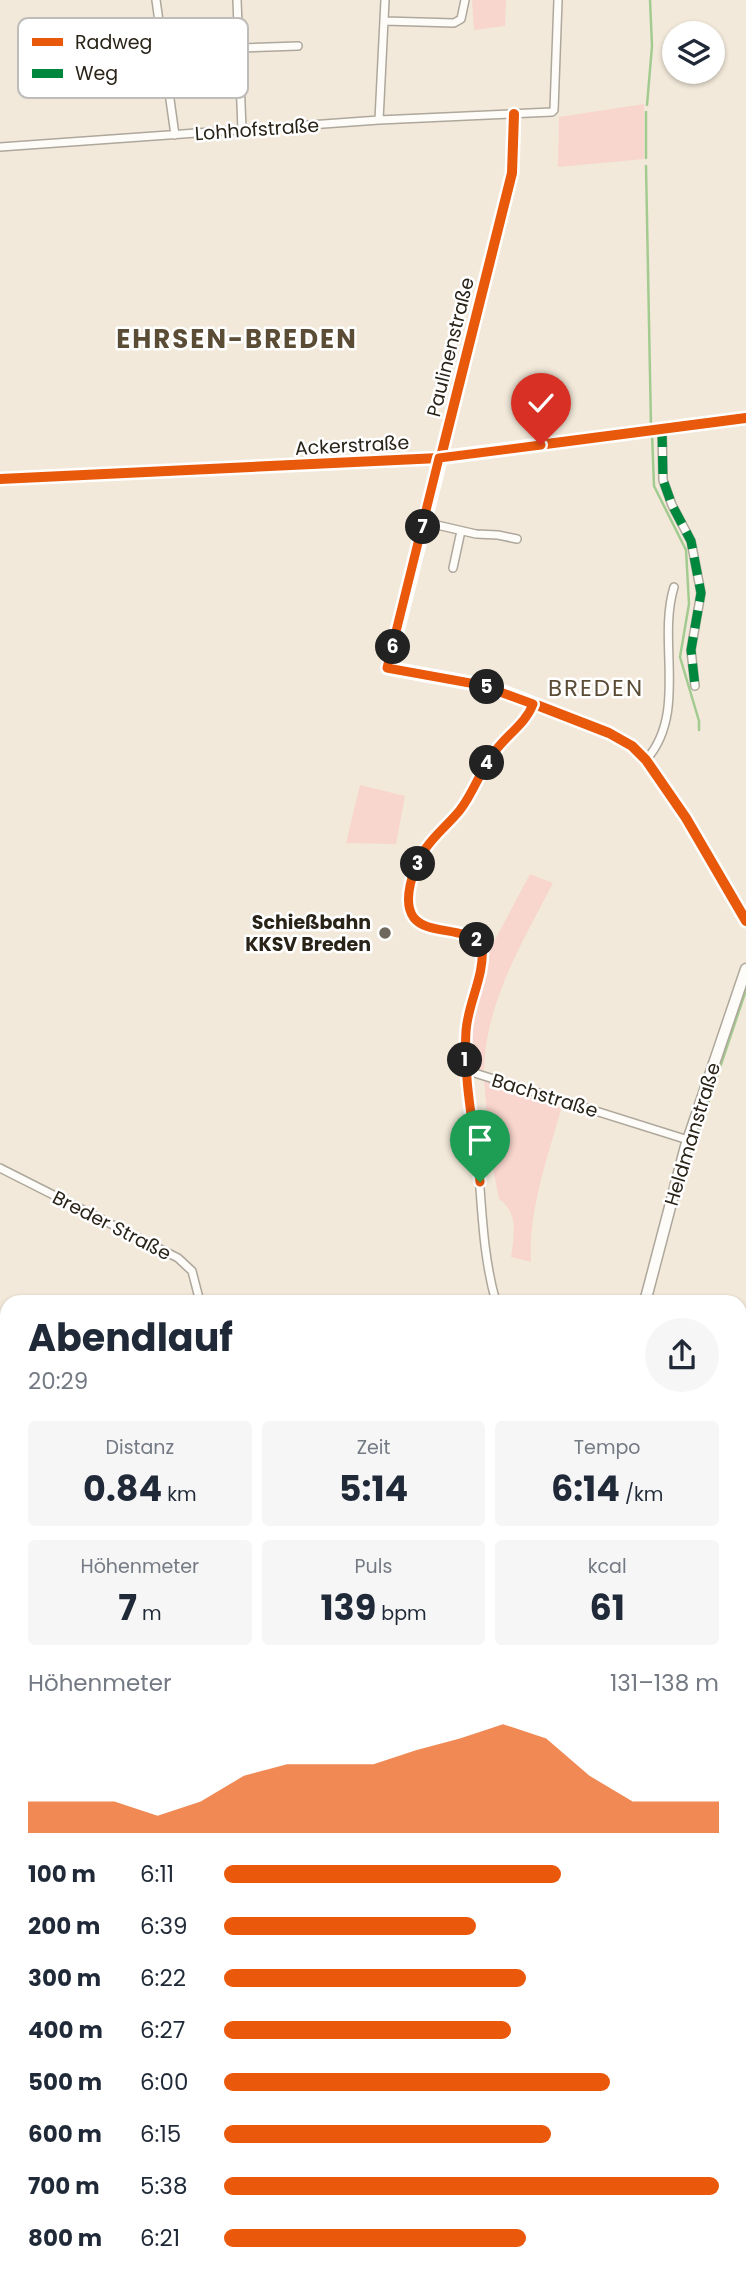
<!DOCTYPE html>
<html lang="de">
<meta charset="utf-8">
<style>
:root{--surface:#fff;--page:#f6f6f7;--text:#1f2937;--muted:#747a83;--accent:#ea580c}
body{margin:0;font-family:Poppins,sans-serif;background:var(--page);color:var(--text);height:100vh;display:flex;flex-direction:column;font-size:26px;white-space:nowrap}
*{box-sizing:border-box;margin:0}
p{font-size:23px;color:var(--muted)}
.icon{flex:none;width:38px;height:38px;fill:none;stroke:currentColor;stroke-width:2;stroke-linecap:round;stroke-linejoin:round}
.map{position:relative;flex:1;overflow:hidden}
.sheet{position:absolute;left:0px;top:1295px;width:747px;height:989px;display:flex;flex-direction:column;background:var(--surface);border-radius:21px 21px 0 0;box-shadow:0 2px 5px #0004}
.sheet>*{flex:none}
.fabs{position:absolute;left:662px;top:21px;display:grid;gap:14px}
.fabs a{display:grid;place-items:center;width:63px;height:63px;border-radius:50%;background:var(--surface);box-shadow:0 2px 5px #0004;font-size:35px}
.pin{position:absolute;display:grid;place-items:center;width:60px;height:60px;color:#fff;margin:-72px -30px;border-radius:50% 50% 50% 0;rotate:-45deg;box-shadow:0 0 7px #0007}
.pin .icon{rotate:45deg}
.km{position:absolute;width:35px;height:35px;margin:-18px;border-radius:50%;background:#222;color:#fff;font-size:19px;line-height:35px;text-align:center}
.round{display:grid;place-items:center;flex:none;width:74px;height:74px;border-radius:37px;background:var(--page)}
.head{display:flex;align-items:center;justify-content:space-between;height:119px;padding:0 28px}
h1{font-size:38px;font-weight:700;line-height:52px}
.figures{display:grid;grid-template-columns:repeat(3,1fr);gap:10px;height:119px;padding:7px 28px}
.figures div{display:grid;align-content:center;border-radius:7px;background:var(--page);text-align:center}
.figures b{font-size:35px;font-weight:700}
.figures small{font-size:19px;font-weight:400}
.figures p{font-size:19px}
.chart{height:196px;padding:14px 28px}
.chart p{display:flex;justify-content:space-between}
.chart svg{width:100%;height:126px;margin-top:7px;fill:var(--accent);opacity:.7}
ul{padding:0 28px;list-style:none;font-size:23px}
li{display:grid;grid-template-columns:112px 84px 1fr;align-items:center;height:52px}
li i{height:18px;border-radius:9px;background:var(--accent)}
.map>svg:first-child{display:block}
</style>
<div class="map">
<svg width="746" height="2283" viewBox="0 0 746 2283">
<rect width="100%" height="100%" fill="#f2e9da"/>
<path fill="#f8d5cd" d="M472 0H506L505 26 474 30Z
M644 104V159L558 167 559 117Z
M360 785 405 796 396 844 346 843Z
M530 874 553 883C522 943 485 1003 484 1072L468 1066 469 1030 487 955Z
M484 1078 563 1102C549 1154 528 1209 531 1262L511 1257C514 1235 519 1213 499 1199L490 1153Z"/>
<path fill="#f5b8b0" d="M740 2075 746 2078V2283H584L581 2277H740Z
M281 2277H437L439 2283H284Z"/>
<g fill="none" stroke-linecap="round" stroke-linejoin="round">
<path stroke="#a3cb90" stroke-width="2.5" d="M647 105 652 46 650 0
M646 158V112
M646 166 651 427
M652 433 654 486 686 550 689 604 680 657 699 721V730
M696 1139 746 990
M0 1810 7 1801
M740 2095 746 2098
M77 2277 79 2283"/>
<defs>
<path id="street" d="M156 0 175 135
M237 0 242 130
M384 21 454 23 461 19 465 0
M239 48 298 46
M514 114 512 173 388 668 481 685 506 693 609 733 632 746 646 760 686 818 746 921
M379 120 385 0
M0 147 379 120 552 112 554 110 558 0
M662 429 663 480 672 505 691 541 701 593 691 650 695 686
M0 479 439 458 746 418
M424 522 476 534 498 535 517 539
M453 568 461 531
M646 760C688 713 657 642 674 587
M465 1070 688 1140
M0 1168 178 1258 192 1271 200 1302
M496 1302C481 1250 482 1195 476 1142 472 1108 464 1076 466 1041 467 1009 486 978 482 946 464 925 430 936 415 919 400 903 415 864 426 849 436 835 451 823 461 809 474 790 482 767 496 749 508 734 526 722 533 704
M0 1639 7 1667
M0 2042 7 2041
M171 2277 174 2283"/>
<path id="secondary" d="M645 1302 686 1146 746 969
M439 2277 442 2283"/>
</defs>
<use href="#street" stroke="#aea79b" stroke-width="10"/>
<use href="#secondary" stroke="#aea79b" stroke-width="13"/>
<use href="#street" stroke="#fdfcf9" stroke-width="7"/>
<use href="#secondary" stroke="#fdfcf9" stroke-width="10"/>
<path stroke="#00873e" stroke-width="9" stroke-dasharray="18 9" stroke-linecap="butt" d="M662 429 663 480 672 505 691 541 701 593 691 650 695 686"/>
<defs>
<path id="cycleway" d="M514 114 512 173 388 668 481 685 506 693 609 733 632 746 646 760 686 818 746 921
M0 479 439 458 746 418"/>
</defs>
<use href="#cycleway" stroke="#fff" stroke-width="15"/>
<use href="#cycleway" stroke="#e8590c" stroke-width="10"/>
</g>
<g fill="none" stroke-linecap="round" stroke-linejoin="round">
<defs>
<path id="route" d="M480 1182C475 1132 463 1082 466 1031 468 1002 485 976 482 946 465 925 429 936 414 918 401 901 414 867 424 851 433 836 449 824 460 810 474 792 481 768 496 750 508 734 526 723 533 704L481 685 387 668 439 458 541 445"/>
</defs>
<use href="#route" stroke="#fff" stroke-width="14"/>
<use href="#route" stroke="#ea580c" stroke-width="9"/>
</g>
<circle fill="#6f685c" stroke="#fff" stroke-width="2.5" cx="385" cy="933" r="7"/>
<g text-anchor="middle" stroke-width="5" stroke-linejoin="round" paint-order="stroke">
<g font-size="19" fill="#292318" stroke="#fff">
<text transform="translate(257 129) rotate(-4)" y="7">Lohhofstraße</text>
<text transform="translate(450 347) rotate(-76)" y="7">Paulinenstraße</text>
<text transform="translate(352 445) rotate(-3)" y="7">Ackerstraße</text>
<text transform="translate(545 1095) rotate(17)" y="7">Bachstraße</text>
<text transform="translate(692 1134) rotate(-73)" y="7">Heldmanstraße</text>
<text transform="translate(112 1225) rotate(27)" y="7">Breder Straße</text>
</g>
<g font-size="19" font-weight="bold" fill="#292318" stroke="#fff" text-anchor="end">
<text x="371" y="929">Schießbahn<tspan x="371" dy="22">KKSV Breden</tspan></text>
</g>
<g font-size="23" letter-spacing="2" fill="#5b4d35" stroke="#fff">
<text x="596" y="696">BREDEN</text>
</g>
<g font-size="26" font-weight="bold" letter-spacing="2" fill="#5b4d35" stroke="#fff">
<text x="237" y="348">EHRSEN-BREDEN</text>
</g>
</g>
<rect x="18" y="18" width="230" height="80" rx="10" fill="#fff" stroke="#bfbdba" stroke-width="2"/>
<rect x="32" y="38" width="31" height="8" fill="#e8590c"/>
<rect x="32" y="69" width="31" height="9" fill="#00873e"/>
<g font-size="19" fill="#292318">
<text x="75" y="49">Radweg</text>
<text x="75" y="80">Weg</text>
</g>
</svg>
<div class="fabs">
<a><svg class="icon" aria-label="layers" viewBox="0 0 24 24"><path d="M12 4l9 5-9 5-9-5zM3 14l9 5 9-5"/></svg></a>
</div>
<div class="pin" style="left:480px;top:1182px;background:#1e9e55"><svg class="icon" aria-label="arrive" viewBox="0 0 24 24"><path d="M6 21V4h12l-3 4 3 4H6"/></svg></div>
<div class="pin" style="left:541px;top:445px;background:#d93025"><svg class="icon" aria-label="check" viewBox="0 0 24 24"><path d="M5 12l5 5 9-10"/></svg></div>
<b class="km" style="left:465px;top:1060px">1</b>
<b class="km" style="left:477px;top:940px">2</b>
<b class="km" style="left:418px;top:864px">3</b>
<b class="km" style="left:487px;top:763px">4</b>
<b class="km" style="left:487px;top:687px">5</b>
<b class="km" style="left:393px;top:647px">6</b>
<b class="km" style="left:423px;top:527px">7</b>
<section class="sheet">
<div class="head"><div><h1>Abendlauf</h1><p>20:29</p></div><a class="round"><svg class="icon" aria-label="share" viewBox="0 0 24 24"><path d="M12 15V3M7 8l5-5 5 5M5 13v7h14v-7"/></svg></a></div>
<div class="figures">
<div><p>Distanz</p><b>0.84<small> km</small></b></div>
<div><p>Zeit</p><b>5:14</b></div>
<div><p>Tempo</p><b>6:14<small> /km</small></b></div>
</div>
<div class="figures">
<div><p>Höhenmeter</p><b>7<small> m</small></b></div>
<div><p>Puls</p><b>139<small> bpm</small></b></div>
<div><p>kcal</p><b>61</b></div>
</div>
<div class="chart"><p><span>Höhenmeter</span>131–138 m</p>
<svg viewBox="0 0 160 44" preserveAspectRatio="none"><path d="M0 44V33L10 33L20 33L30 38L40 33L50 24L60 20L70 20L80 20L90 15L100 11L110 6L120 11L130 24L140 33L150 33L160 33V44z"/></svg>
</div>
<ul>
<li><b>100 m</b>6:11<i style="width:68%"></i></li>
<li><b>200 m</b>6:39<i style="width:51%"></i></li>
<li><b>300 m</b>6:22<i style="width:61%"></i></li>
<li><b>400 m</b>6:27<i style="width:58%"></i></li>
<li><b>500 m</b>6:00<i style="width:78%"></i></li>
<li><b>600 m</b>6:15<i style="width:66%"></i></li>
<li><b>700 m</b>5:38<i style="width:100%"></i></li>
<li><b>800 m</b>6:21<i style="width:61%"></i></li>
</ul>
</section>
</div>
